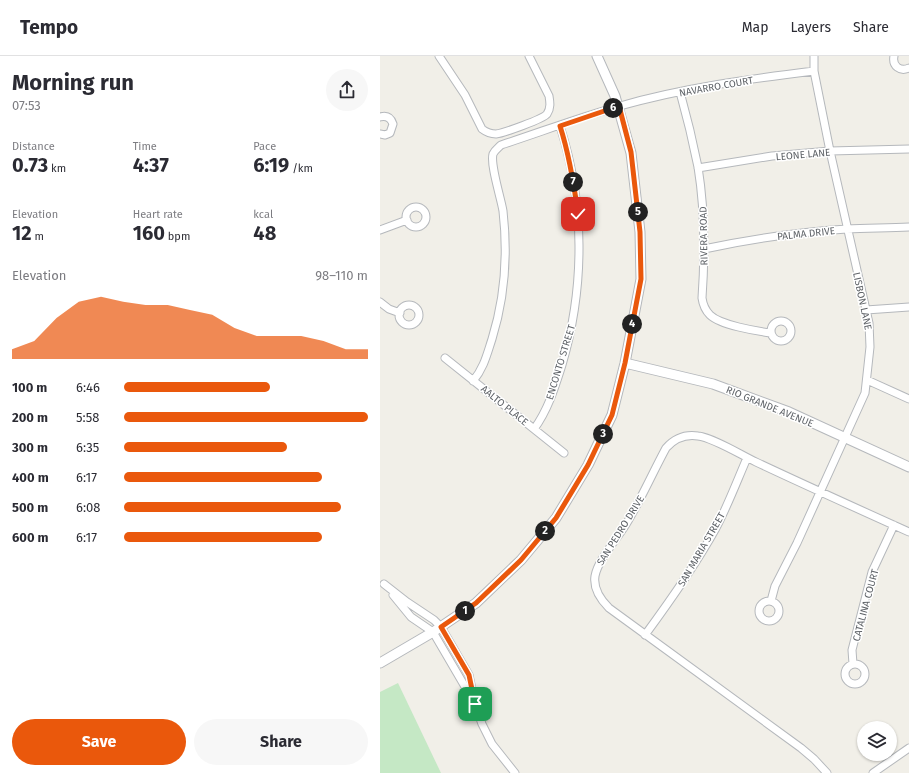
<!DOCTYPE html>
<meta charset="utf-8">
<style>
:root{--surface:#fff;--page:#f7f7f7;--text:#2b2b33;--muted:#7c7c81;--line:#e1e1e2;--accent:#ea580c}
body{margin:0;font-family:"Fira Sans",sans-serif;background:var(--page);color:var(--text);height:100vh;display:flex;flex-direction:column;font-size:15px;white-space:nowrap}
*{box-sizing:border-box;margin:0}
p{font-size:13px;color:var(--muted)}
.icon{flex:none;width:22px;height:22px;fill:none;stroke:currentColor;stroke-width:2;stroke-linecap:round;stroke-linejoin:round}
.map{position:relative;flex:1;overflow:hidden}
.details{display:flex;flex-direction:column;background:var(--surface);width:380px}
.details>*{flex:none}
.buttons{position:absolute;left:477px;top:665px;display:grid;gap:8px}
.buttons a{display:grid;place-items:center;width:40px;height:40px;border-radius:50%;background:var(--surface);box-shadow:0 1px 3px #0004;font-size:20px}
.pin{position:absolute;display:grid;place-items:center;width:34px;height:34px;color:#fff;margin:-17px;border-radius:8px;box-shadow:0 2px 6px #0006}
.km{position:absolute;width:20px;height:20px;margin:-10px;border-radius:50%;background:#222;color:#fff;font-size:11px;line-height:20px;text-align:center}
.round{display:grid;place-items:center;flex:none;width:42px;height:42px;border-radius:21px;background:var(--page)}
.head{display:flex;align-items:center;justify-content:space-between;height:68px;padding:0 12px}
h1{font-size:22px;font-weight:700;line-height:30px}
.stats{display:grid;grid-template-columns:repeat(3,1fr);gap:6px;height:68px;padding:4px 12px}
.stats div{display:grid;align-content:center}
.stats b{font-size:20px;font-weight:700}
.stats small{font-size:11px;font-weight:400}
.stats p{font-size:11px}
.chart{height:112px;padding:8px 12px}
.chart p{display:flex;justify-content:space-between}
.chart svg{width:100%;height:72px;margin-top:4px;fill:var(--accent);opacity:.7}
.action{display:flex;gap:8px;margin-top:auto;padding:8px 12px}
.action a{flex:1;height:46px;border-radius:24px;background:var(--accent);color:#fff;font-size:16px;font-weight:700;line-height:46px;text-align:center}
.action a+a{background:var(--page);color:var(--text)}
ul{padding:0 12px;list-style:none;font-size:13px}
li{display:grid;grid-template-columns:64px 48px 1fr;align-items:center;height:30px}
li i{height:10px;border-radius:5px;background:var(--accent)}
header{display:flex;align-items:center;gap:24px;box-sizing:border-box;height:56px;padding:0 20px;background:var(--surface);border-bottom:1px solid var(--line)}
header strong{font-size:19px}
nav{display:flex;gap:22px;margin-inline-start:auto;font-size:14px}
main{display:flex;flex:1;min-height:0}
.map>svg:first-child{display:block}
</style>
<header>
<strong>Tempo</strong>
<nav><a>Map</a><a>Layers</a><a>Share</a></nav>
</header>
<main>
<section class="details">
<div class="head"><div><h1>Morning run</h1><p>07:53</p></div><a class="round"><svg class="icon" aria-label="share" viewBox="0 0 24 24"><path d="M12 15V3M7 8l5-5 5 5M5 13v7h14v-7"/></svg></a></div>
<div class="stats">
<div><p>Distance</p><b>0.73<small> km</small></b></div>
<div><p>Time</p><b>4:37</b></div>
<div><p>Pace</p><b>6:19<small> /km</small></b></div>
</div>
<div class="stats">
<div><p>Elevation</p><b>12<small> m</small></b></div>
<div><p>Heart rate</p><b>160<small> bpm</small></b></div>
<div><p>kcal</p><b>48</b></div>
</div>
<div class="chart"><p><span>Elevation</span>98–110 m</p>
<svg viewBox="0 0 160 44" preserveAspectRatio="none"><path d="M0 44V38L10 33L20 19L30 9L40 6L50 9L60 11L70 11L80 14L90 17L100 25L110 30L120 30L130 30L140 33L150 38L160 38V44z"/></svg>
</div>
<ul>
<li><b>100 m</b>6:46<i style="width:60%"></i></li>
<li><b>200 m</b>5:58<i style="width:100%"></i></li>
<li><b>300 m</b>6:35<i style="width:67%"></i></li>
<li><b>400 m</b>6:17<i style="width:81%"></i></li>
<li><b>500 m</b>6:08<i style="width:89%"></i></li>
<li><b>600 m</b>6:17<i style="width:81%"></i></li>
</ul>
<div class="action"><a>Save</a><a>Share</a></div>
</section>
<div class="map">
<svg width="529" height="717" viewBox="0 0 529 717">
<rect width="100%" height="100%" fill="#f1efe8"/>
<path fill="#c5e8c5" d="M18 627 61 717H0V636Z"/>
<g fill="none" stroke-linecap="round" stroke-linejoin="round">
<defs>
<path id="minor" d="M59 0 85 39 102 73C106 76 110 78 116 78 124 77 163 63 167 58 171 52 170 46 169 40L149 0
M514 0C512 10 520 16 529 12
M300 36C307 61 313 86 318 111 325 154 325 199 322 242 323 249 325 254 330 259 340 269 376 275 391 277
M0 61C7 59 11 62 13 68L10 77 5 79 0 78
M318 112 392 100 450 95 529 93
M26 161a10 10 0 1 1 20 0a10 10 0 1 1-20 0Z
M0 174 27 164
M324 193C371 183 419 176 467 173 488 172 508 172 529 171
M0 246 9 253 20 257
M19 259a10 10 0 1 1 20 0a10 10 0 1 1-20 0Z
M486 254 529 251
M391 275a10 10 0 1 1 20 0a10 10 0 1 1-20 0Z
M65 302 184 397
M487 324 529 343
M93 325C104 312 107 298 112 283 125 241 128 199 123 155 121 142 110 109 113 98 115 94 118 92 121 89 161 76 200 61 240 50 303 32 369 23 434 15
M154 373C168 354 175 331 182 309 205 231 205 148 180 70
M4 528 27 546 54 564 61 571 89 619 95 648 102 668 112 688 135 717
M13 539 31 561 53 576 91 641
M379 555a10 10 0 1 1 20 0a10 10 0 1 1-20 0Z
M391 545 395 530 417 487 485 337 490 291 489 267 450 95 434 15V0
M265 579C290 545 315 510 336 472 348 449 357 425 367 402
M465 618a10 10 0 1 1 20 0a10 10 0 1 1-20 0Z
M473 608 472 594 492 516 514 469
M447 717 434 703 421 692 229 552C220 543 213 533 215 520 218 503 239 481 248 465 262 441 273 416 286 392 294 383 305 378 318 380 334 382 361 399 376 406 427 430 478 453 529 476
M493 717 529 692"/>
<path id="tertiary" d="M245 307 333 328 409 356 529 411
M0 607 53 576 96 547 141 504 176 462 208 409 232 359 245 307 261 223 260 176 251 97 235 40 217 0"/>
</defs>
<use href="#minor" stroke="#b5b8bc" stroke-width="9"/>
<use href="#tertiary" stroke="#b5b8bc" stroke-width="11"/>
<use href="#minor" stroke="#fff" stroke-width="7"/>
<use href="#tertiary" stroke="#fff" stroke-width="9"/>
</g>
<g fill="none" stroke-linecap="round" stroke-linejoin="round">
<defs>
<path id="route" d="M95 648 89 619 61 571 96 547 141 504 176 462 208 409 232 359 245 307 261 223 260 176 251 96 239 50 180 70C189 98 194 128 198 158"/>
</defs>
<use href="#route" stroke="#fff" stroke-width="8"/>
<use href="#route" stroke="#ea580c" stroke-width="5"/>
</g>
<g text-anchor="middle" stroke-width="3" stroke-linejoin="round" paint-order="stroke">
<g font-size="10" fill="#5f6368" stroke="#fff">
<text transform="translate(336 30) rotate(-10)" y="4">NAVARRO COURT</text>
<text transform="translate(423 98) rotate(-5)" y="4">LEONE LANE</text>
<text transform="translate(426 177) rotate(-6)" y="4">PALMA DRIVE</text>
<text transform="translate(323 180) rotate(-91)" y="4">RIVERA ROAD</text>
<text transform="translate(483 245) rotate(78)" y="4">LISBON LANE</text>
<text transform="translate(180 306) rotate(-73)" y="4">ENCONTO STREET</text>
<text transform="translate(125 349) rotate(39)" y="4">AALTO PLACE</text>
<text transform="translate(390 350) rotate(22)" y="4">RIO GRANDE AVENUE</text>
<text transform="translate(240 474) rotate(-58)" y="4">SAN PEDRO DRIVE</text>
<text transform="translate(321 493) rotate(-60)" y="4">SAN MARIA STREET</text>
<text transform="translate(485 549) rotate(-75)" y="4">CATALINA COURT</text>
</g>
</g>
</svg>
<div class="buttons">
<a><svg class="icon" aria-label="layers" viewBox="0 0 24 24"><path d="M12 4l9 5-9 5-9-5zM3 14l9 5 9-5"/></svg></a>
</div>
<div class="pin" style="left:95px;top:648px;background:#1e9e55"><svg class="icon" aria-label="arrive" viewBox="0 0 24 24"><path d="M6 21V4h12l-3 4 3 4H6"/></svg></div>
<div class="pin" style="left:198px;top:158px;background:#d93025"><svg class="icon" aria-label="check" viewBox="0 0 24 24"><path d="M5 12l5 5 9-10"/></svg></div>
<b class="km" style="left:85px;top:555px">1</b>
<b class="km" style="left:165px;top:475px">2</b>
<b class="km" style="left:223px;top:378px">3</b>
<b class="km" style="left:252px;top:268px">4</b>
<b class="km" style="left:258px;top:156px">5</b>
<b class="km" style="left:233px;top:52px">6</b>
<b class="km" style="left:193px;top:126px">7</b>
</div>
</main>
